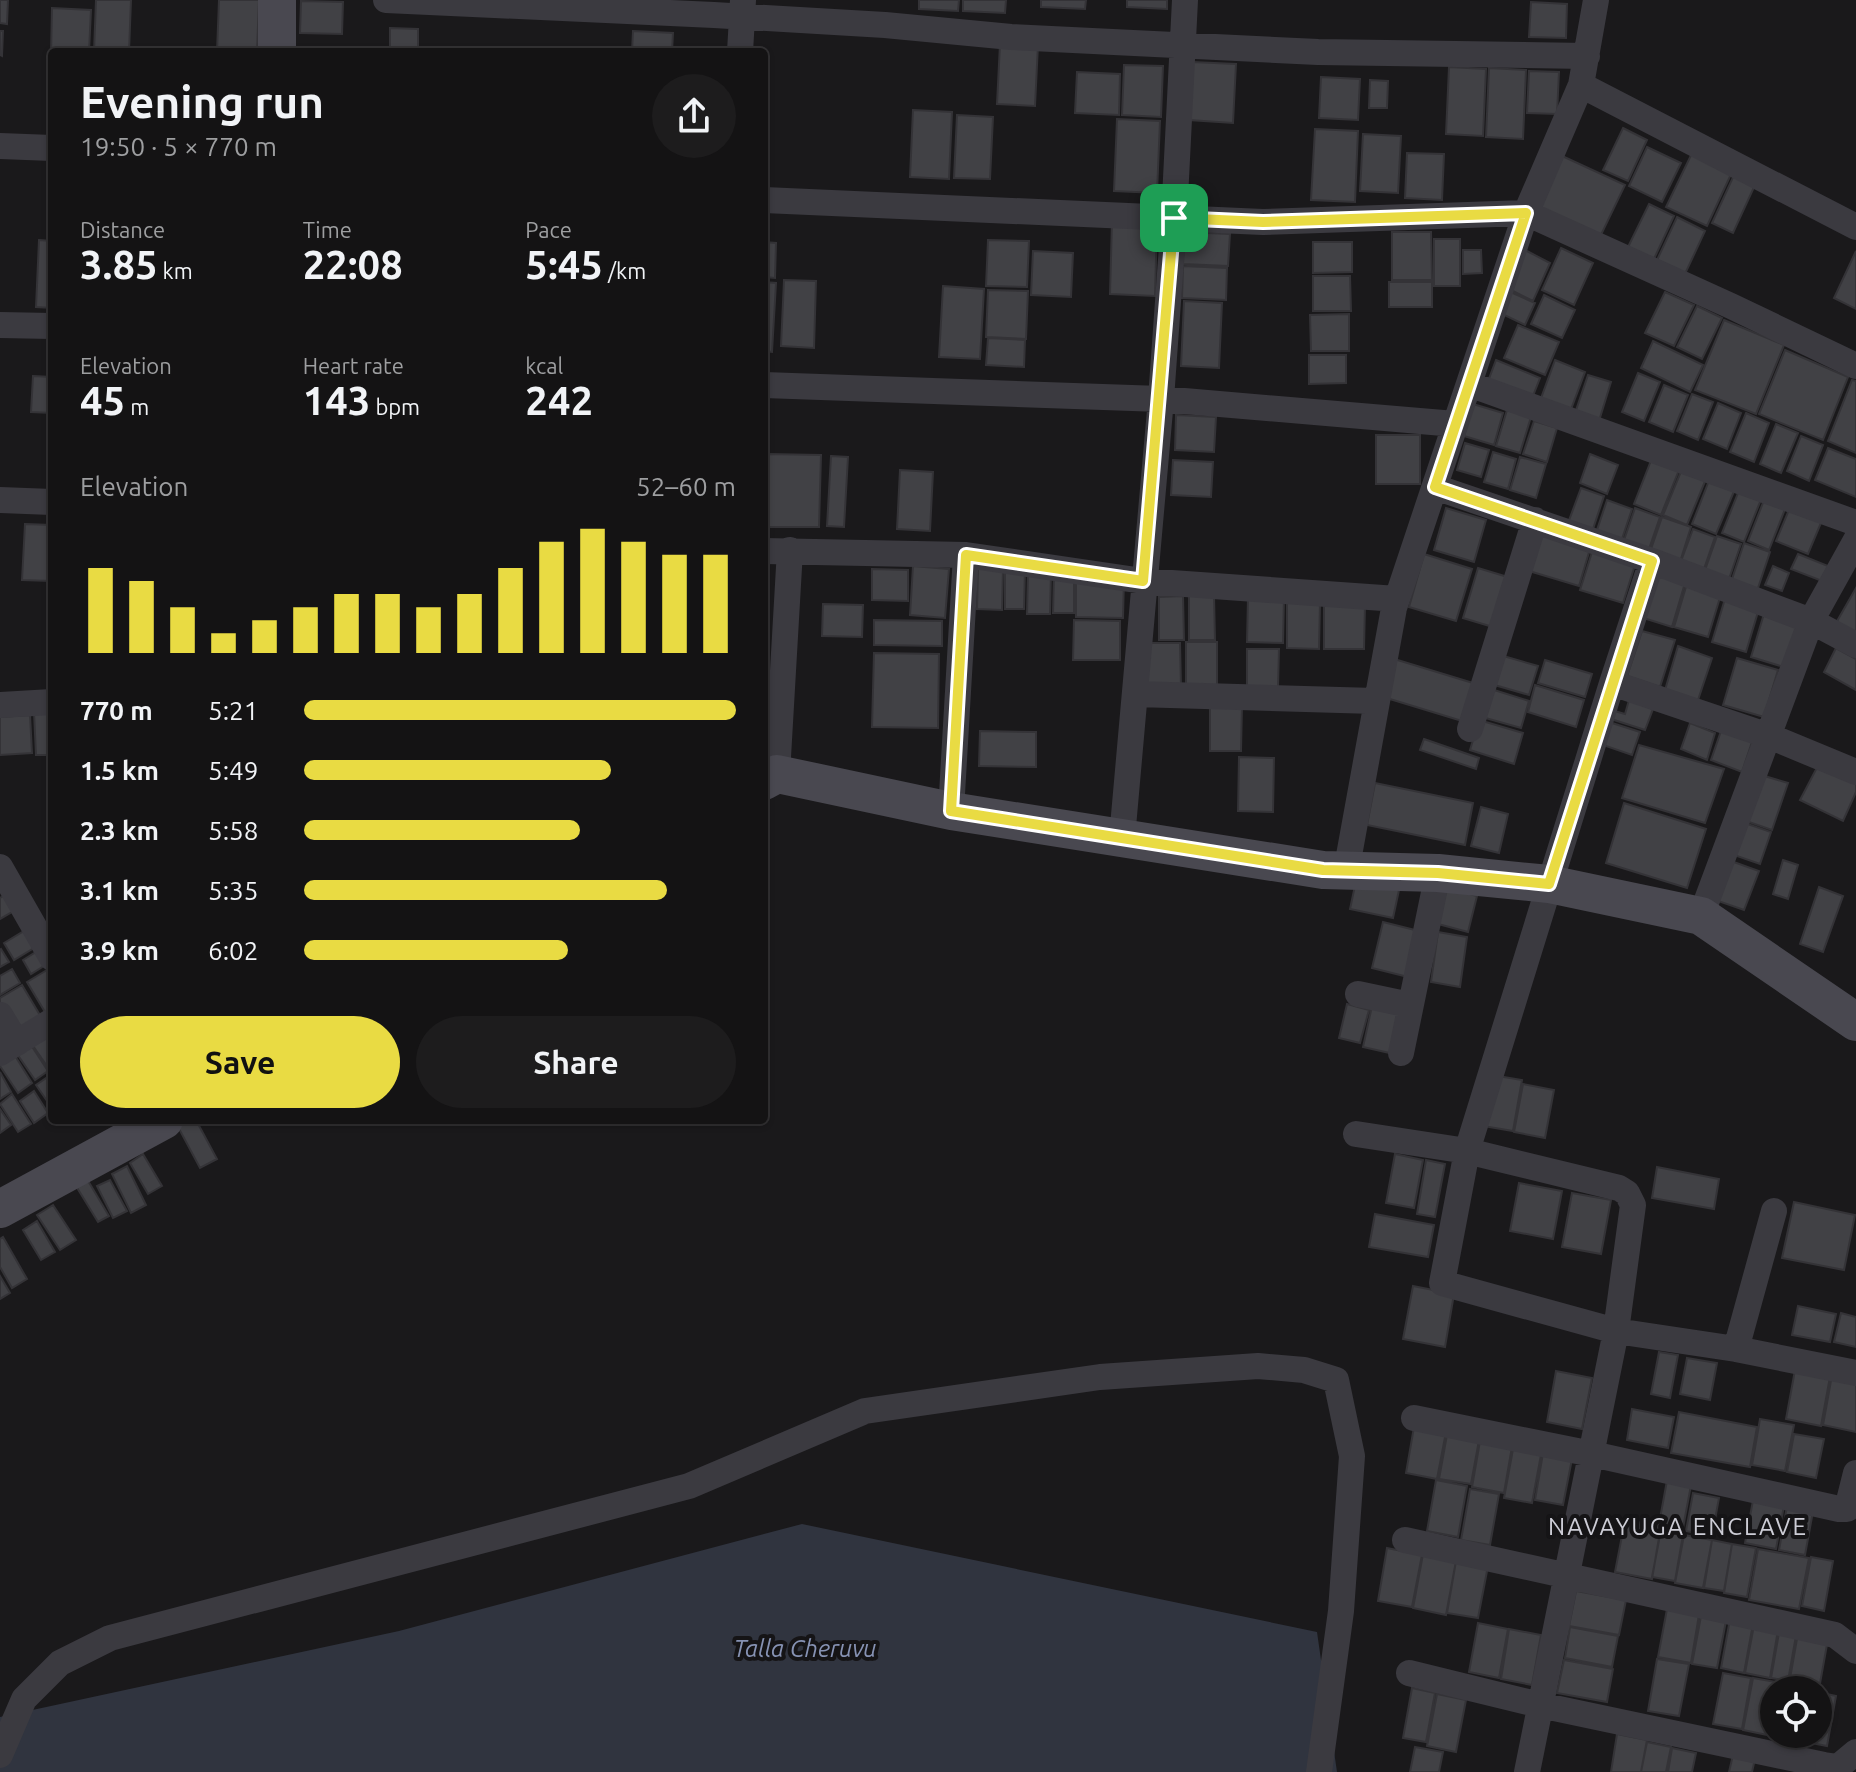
<!DOCTYPE html>
<meta charset="utf-8">
<style>
:root{--surface:#141314;--page:#1d1c1d;--text:#f1f3f6;--muted:#9d9ea0;--line:#333234;--accent:#e9db43}
body{margin:0;font-family:Ubuntu,sans-serif;background:var(--page);color:var(--text);height:100vh;display:flex;flex-direction:column;font-size:30px;white-space:nowrap}
*{box-sizing:border-box;margin:0}
p{font-size:26px;color:var(--muted)}
.icon{flex:none;width:44px;height:44px;fill:none;stroke:currentColor;stroke-width:2;stroke-linecap:round;stroke-linejoin:round}
.map{position:relative;flex:1;overflow:hidden}
.drawer{position:absolute;left:48px;top:48px;width:720px;height:1076px;display:flex;flex-direction:column;background:var(--surface);border-radius:8px;box-shadow:0 2px 6px #0004,0 0 0 2px var(--line)}
.drawer>*{flex:none}
.controls{position:absolute;left:1760px;top:1676px;display:grid;gap:16px}
.controls a{display:grid;place-items:center;width:72px;height:72px;border-radius:50%;background:var(--surface);box-shadow:0 2px 6px #0004,0 0 0 2px var(--line);font-size:40px}
.pin{position:absolute;display:grid;place-items:center;width:68px;height:68px;color:#fff;margin:-34px;border-radius:16px;box-shadow:0 4px 12px #0006}
.round{display:grid;place-items:center;flex:none;width:84px;height:84px;border-radius:42px;background:var(--page)}
.overview{display:flex;align-items:center;justify-content:space-between;height:136px;padding:0 32px}
h1{font-size:44px;font-weight:700;line-height:60px}
.stats{display:grid;grid-template-columns:repeat(3,1fr);gap:12px;height:136px;padding:8px 32px}
.stats div{display:grid;align-content:center}
.stats b{font-size:40px;font-weight:700}
.stats small{font-size:22px;font-weight:400}
.stats p{font-size:22px}
.chart{height:224px;padding:16px 32px}
.chart p{display:flex;justify-content:space-between}
.chart svg{width:100%;height:144px;margin-top:8px;stroke:var(--accent);stroke-width:6}
.cta{display:flex;gap:16px;margin-top:auto;padding:16px 32px}
.cta a{flex:1;height:92px;border-radius:48px;background:var(--accent);color:#111;font-size:32px;font-weight:700;line-height:92px;text-align:center}
.cta a+a{background:var(--page);color:var(--text)}
ul{padding:0 32px;list-style:none;font-size:26px}
li{display:grid;grid-template-columns:128px 96px 1fr;align-items:center;height:60px}
li i{height:20px;border-radius:10px;background:var(--accent)}
.map>svg:first-child{display:block}
</style>
<div class="map">
<svg width="1856" height="1772" viewBox="0 0 1856 1772">
<rect width="100%" height="100%" fill="#1a191b"/>
<path fill="#30343f" d="M802 1524 1317 1632 1337 1772H0V1717L399 1631Z"/>
<path fill="#414145" stroke="#343337" stroke-width="2" d="M0 0H8L7 24 0 23Z
M96 0H131L129 52H94Z
M219 0H259L257 52H217Z
M919 0H959L958 11 919 9Z
M963 0H1006L1005 13 963 11Z
M1041 0H1086L1085 9 1041 7Z
M1127 0H1167V9L1127 7Z
M301 1 343 2 342 34 300 33Z
M1531 2 1567 4 1566 38 1529 37Z
M52 8 91 10 89 52H52L51 55Z
M390 28 418 29V52H390Z
M0 31H3L2 56 0 55Z
M633 31 673 33 672 52H632Z
M1000 44 1038 45 1035 106 997 104Z
M1192 62 1236 64 1233 123 1189 120Z
M1124 65 1163 66 1161 117 1122 115Z
M1449 67 1486 69 1483 136 1446 134Z
M1489 68 1526 70 1523 139 1486 137Z
M50 71H52V122L48 121Z
M1529 71 1559 72 1557 114 1527 113Z
M1077 72 1120 74 1119 115 1075 113Z
M1321 77 1360 79 1358 120 1319 118Z
M1370 80 1388 81 1387 108H1369Z
M913 110 952 112 949 179 910 177Z
M957 115 993 117 990 179 954 178Z
M1117 119 1160 121 1157 193 1114 191Z
M1623 128 1647 140 1628 181 1603 170Z
M1315 129 1358 131 1355 202 1311 200Z
M1363 134 1401 136 1398 193 1360 191Z
M1647 147 1681 163 1662 202 1629 186Z
M1693 151 1733 170 1707 226 1666 207Z
M1407 153 1444 154 1442 200 1405 198Z
M1560 155 1625 185 1599 239 1535 209Z
M1734 175 1755 185 1733 233 1712 223Z
M1649 204 1674 216 1653 261 1627 249Z
M1677 217 1705 231 1685 274 1657 260Z
M1112 221 1157 222 1155 296 1110 294Z
M1184 232 1230 234 1228 266 1183 264Z
M1392 232H1431L1432 280H1392Z
M1434 239H1460V286H1434Z
M39 240 52 241V308L36 307Z
M988 240 1029 241 1027 287 986 286Z
M764 242 776 243 775 278 764 277Z
M1313 242H1352V272L1313 273Z
M1561 248 1593 263 1574 305 1542 290Z
M1463 250H1481L1482 273 1463 274Z
M1525 250 1550 263 1533 301 1507 288Z
M1033 251 1073 253 1071 297 1031 295Z
M1856 251V309L1834 298Z
M1183 266 1227 268 1226 300 1182 298Z
M1313 276H1350L1351 311H1313Z
M784 280 816 281 814 348 781 346Z
M764 282 776 283 772 352 764 351Z
M1389 282H1432V307H1389Z
M943 286 984 289 980 359 939 357Z
M988 290 1028 291 1026 339 986 337Z
M1506 290 1535 303 1525 325 1496 311Z
M1665 292 1694 305 1674 346 1645 333Z
M1544 295 1575 310 1562 338 1531 324Z
M1184 301 1222 303 1219 368 1181 366Z
M1697 306 1722 318 1702 359 1677 347Z
M1349 314V351H1311L1310 315Z
M1724 320 1784 345 1756 414 1695 390Z
M1518 325 1559 342 1545 375 1504 358Z
M988 338 1025 340 1024 367 986 365Z
M1653 341 1703 365 1690 392 1641 368Z
M1785 350 1848 377 1823 440 1759 414Z
M1309 355H1346V383L1309 384Z
M1496 360 1540 378 1531 401 1487 384Z
M1555 360 1585 372 1570 412 1540 401Z
M1638 373 1660 382 1644 421 1622 412Z
M1588 375 1611 382 1599 421 1575 413Z
M33 376 52 377V413L31 412Z
M1852 380 1856 381V453L1828 441Z
M1664 385 1688 395 1673 432 1649 422Z
M1692 394 1713 402 1698 440 1677 431Z
M1718 403 1741 413 1727 449 1703 439Z
M1473 404 1503 413 1494 445 1464 436Z
M1507 410 1531 417 1520 453 1496 446Z
M1746 413 1769 423 1754 462 1730 452Z
M1176 415 1216 417 1214 452 1175 450Z
M1534 421 1557 428 1547 462 1523 454Z
M1776 424 1798 433 1781 473 1760 464Z
M1376 435H1420V484H1376Z
M1801 436 1823 445 1809 481 1787 471Z
M1465 443 1489 450 1481 477 1457 470Z
M1828 448 1856 459V497L1815 480Z
M1493 452 1516 459 1508 489 1484 482Z
M767 454 821 455 819 527H766Z
M1590 454 1618 465 1607 494 1580 483Z
M831 456 848 457 844 527 827 526Z
M1520 457 1546 464 1536 498 1510 490Z
M1652 458 1679 470 1661 515 1634 504Z
M1173 460 1213 462 1211 497 1171 495Z
M1682 469 1706 479 1687 525 1663 515Z
M900 470 933 472 930 531 897 529Z
M1710 478 1735 489 1716 534 1692 524Z
M1581 488 1604 496 1592 532 1568 523Z
M1740 488 1762 497 1744 542 1722 533Z
M1766 495 1787 504 1769 550 1748 541Z
M1607 500 1632 509 1621 542 1596 533Z
M1791 505 1823 518 1808 554 1776 541Z
M1446 508 1486 520 1474 562 1434 550Z
M1635 508 1660 517 1648 552 1623 543Z
M1662 517 1691 527 1680 562 1650 552Z
M25 524 52 525 51 581 22 580Z
M1693 529 1715 537 1704 569 1681 561Z
M1540 534 1590 549 1579 586 1529 571Z
M1717 536 1741 544 1729 579 1705 570Z
M1744 543 1770 552 1757 591 1731 582Z
M1592 552 1635 565 1623 603 1580 590Z
M1424 554 1472 569 1456 621 1409 607Z
M1798 554 1828 566 1822 581 1791 569Z
M913 566 949 569 945 618 910 615Z
M1773 566 1789 573 1782 591 1765 585Z
M1005 568 1025 569 1024 609H1005Z
M1478 568 1511 578 1496 628 1463 618Z
M872 569 908 570V601L872 600Z
M978 569H1003L1002 610 977 609Z
M1028 572H1051L1050 614H1027Z
M1650 572 1685 583 1672 627 1637 616Z
M1054 574H1074V613H1053Z
M1076 578 1124 579 1123 618 1076 617Z
M1688 580 1722 591 1708 637 1674 627Z
M1856 588V635L1836 623Z
M1727 592 1761 602 1746 652 1712 642Z
M1189 595H1214L1215 640H1189Z
M1183 596 1184 640H1159V597Z
M1248 597H1284L1283 643 1247 642Z
M1287 602 1320 603 1319 649 1287 648Z
M823 604 863 605 862 637 822 636Z
M1324 605H1365L1364 649H1324Z
M1766 607 1802 618 1787 668 1751 657Z
M874 620 942 621V646L874 645Z
M1074 620 1120 621V660H1073Z
M1642 631 1675 640 1660 687 1627 676Z
M1186 642H1217V688H1186Z
M1145 643H1180L1181 687H1145Z
M1678 646 1712 658 1698 700 1665 690Z
M1836 648 1856 659V690L1824 672Z
M1247 649H1279L1278 688H1247Z
M874 653 939 654 938 728 872 727Z
M1500 655 1538 666 1529 695 1491 684Z
M1391 658 1473 683 1462 721 1380 696Z
M1737 658 1778 670 1764 717 1723 705Z
M1545 660 1592 674 1585 697 1538 683Z
M1535 685 1584 700 1576 727 1528 712Z
M1491 689 1529 701 1521 728 1482 717Z
M1629 700 1653 709 1645 730 1608 718 1611 710 1625 714Z
M1210 705H1242L1241 751H1210Z
M52 711V755H36L34 712Z
M30 715 32 753 0 755V717Z
M1479 720 1523 733 1514 764 1470 750Z
M1609 722 1640 732 1632 755 1600 744Z
M1690 723 1715 733 1707 760 1681 749Z
M980 731 1036 732V767L979 766Z
M1721 731 1752 742 1742 772 1711 760Z
M1424 739 1479 758 1476 769 1420 750Z
M1639 745 1724 769 1705 823 1622 798Z
M1239 757 1274 758 1273 812 1238 811Z
M1822 758 1856 772V792L1843 821 1800 800Z
M1758 774 1788 783 1772 830 1743 820Z
M1375 783 1473 803 1465 845 1367 825Z
M1624 803 1706 829 1687 888 1606 863Z
M1481 807 1508 814 1499 853 1471 846Z
M1742 822 1771 832 1760 864 1731 854Z
M1783 860 1798 865 1788 899 1773 894Z
M1731 861 1759 871 1744 910 1718 901Z
M1356 881 1399 890 1393 918 1350 909Z
M1819 887 1843 896 1823 952 1800 944Z
M1447 888 1477 896 1468 932 1438 924Z
M10 892 19 908 0 919V898Z
M1383 922 1419 931 1408 977 1372 968Z
M29 928 39 945 14 960 4 943Z
M1438 932 1467 937 1460 987 1431 982Z
M44 947 52 961 31 974 23 960Z
M1 949 9 962 0 967V950Z
M52 967V1007L45 1012 27 982Z
M12 969 20 983 0 995V976Z
M22 985 41 1017 16 1031 0 1003V998Z
M1347 1004 1369 1010 1360 1043 1339 1038Z
M1372 1006 1403 1014 1394 1054 1363 1047Z
M47 1032 52 1039V1067L49 1069 31 1043Z
M29 1042 48 1071 35 1080 15 1051Z
M12 1051 32 1083 18 1093 0 1066V1059Z
M0 1072 11 1092 0 1099Z
M52 1074V1108L36 1085Z
M1492 1075 1522 1080 1513 1131 1483 1126Z
M1523 1084 1554 1090 1545 1138 1514 1132Z
M34 1091 48 1113 34 1123 20 1101Z
M12 1094 31 1124 18 1132 0 1104Z
M0 1109 11 1125 0 1133Z
M186 1120H196L217 1159 200 1168 177 1125Z
M143 1154 162 1186 148 1194 130 1163Z
M1395 1154 1423 1160 1414 1208 1386 1203Z
M1426 1160 1445 1164 1435 1217 1417 1214Z
M127 1166 146 1205 131 1213 112 1174Z
M1657 1167 1719 1179 1714 1209 1652 1198Z
M87 1179 109 1216 98 1222 76 1186Z
M110 1180 127 1211 113 1218 97 1186Z
M1519 1183 1562 1191 1553 1239 1510 1231Z
M1572 1193 1611 1200 1601 1254 1562 1247Z
M1794 1202 1855 1215 1844 1270 1782 1258Z
M53 1205 76 1240 60 1250 37 1215Z
M1375 1214 1434 1225 1428 1257 1369 1247Z
M37 1221 55 1252 41 1260 23 1230Z
M3 1237 27 1279 12 1288 0 1267V1239Z
M0 1276 10 1293 0 1299Z
M1413 1286 1454 1294 1445 1347 1403 1339Z
M1798 1306 1836 1314 1830 1342 1792 1335Z
M1841 1313 1856 1317V1347L1834 1342Z
M1659 1352 1678 1355 1670 1398 1651 1394Z
M1687 1358 1717 1363 1710 1400 1680 1394Z
M1795 1370 1830 1377 1821 1426 1786 1419Z
M1556 1371 1592 1378 1582 1429 1547 1422Z
M1832 1375 1856 1380V1432L1823 1425Z
M1632 1409 1674 1417 1668 1448 1627 1440Z
M1679 1412 1757 1427 1750 1467 1671 1453Z
M1760 1419 1794 1425 1785 1471 1752 1465Z
M1415 1421 1447 1427 1437 1479 1406 1473Z
M1448 1429 1480 1435 1471 1484 1439 1479Z
M1794 1434 1824 1439 1816 1478 1787 1472Z
M1481 1435 1513 1441 1504 1493 1472 1487Z
M1513 1449 1541 1455 1532 1503 1504 1498Z
M1543 1453 1572 1459 1563 1505 1535 1500Z
M1668 1475 1692 1480 1683 1528 1659 1524Z
M1436 1480 1467 1486 1458 1537 1427 1531Z
M1470 1489 1499 1494 1490 1545 1461 1540Z
M1693 1493 1719 1498 1712 1536 1686 1531Z
M1754 1495 1785 1500 1776 1549 1745 1543Z
M1788 1501 1814 1506 1805 1555 1779 1550Z
M1625 1520 1661 1526 1652 1579 1615 1572Z
M1661 1530 1683 1535 1675 1581 1652 1577Z
M1684 1535 1712 1540 1703 1588 1675 1583Z
M1712 1540 1732 1544 1724 1591 1704 1588Z
M1732 1544 1756 1548 1747 1597 1724 1593Z
M1387 1548 1422 1555 1412 1607 1378 1601Z
M1758 1549 1809 1558 1799 1609 1749 1600Z
M1423 1554 1456 1561 1446 1615 1413 1608Z
M1811 1557 1833 1561 1824 1611 1802 1606Z
M1456 1561 1488 1566 1478 1618 1447 1613Z
M1576 1591 1626 1600 1619 1635 1569 1626Z
M1667 1609 1699 1615 1691 1663 1658 1657Z
M1701 1616 1726 1621 1717 1668 1692 1664Z
M1730 1619 1753 1624 1744 1673 1721 1668Z
M1478 1623 1508 1629 1499 1678 1469 1672Z
M1754 1625 1778 1630 1770 1678 1745 1673Z
M1570 1627 1618 1636 1612 1667 1565 1658Z
M1780 1627 1797 1630 1788 1681 1771 1678Z
M1509 1629 1541 1635 1532 1685 1501 1679Z
M1798 1633 1828 1639 1819 1689 1789 1684Z
M1657 1659 1689 1664 1679 1716 1648 1711Z
M1564 1660 1613 1669 1607 1702 1557 1693Z
M1723 1673 1751 1678 1742 1729 1713 1724Z
M1753 1678 1781 1683 1780 1690H1774L1772 1736 1743 1730Z
M1783 1685 1809 1690H1782Z
M1412 1688 1435 1693 1426 1742 1403 1738Z
M1818 1692 1836 1696 1827 1746 1801 1741 1803 1734H1818Z
M1437 1694 1466 1700 1456 1752 1427 1746Z
M1617 1734 1647 1740 1641 1772H1611Z
M1774 1734H1801L1800 1741 1774 1737Z
M1647 1742 1671 1747 1666 1772H1641Z
M1415 1747 1443 1752 1439 1772H1410Z
M1672 1748 1696 1753 1692 1772H1668Z
M1733 1755 1755 1759 1752 1772H1729Z"/>
<g fill="none" stroke-linecap="round" stroke-linejoin="round">
<path stroke="#3b3a40" stroke-width="26" d="M386 0 714 15 885 25 1011 37 1318 52 1587 56
M740 52 743 0
M1581 85 1856 227
M0 146 52 148
M764 200 1263 222 1526 213 1731 306 1856 366
M0 325 52 326
M1469 384 1856 523
M764 385 1161 399 1455 424
M1435 487 1652 561 1811 621 1856 645
M0 500 52 502
M764 551 966 555 1143 581 1397 599
M1612 683 1769 736 1856 772
M1136 694 1375 701
M0 705 52 702
M1470 729 1535 520
M777 774 790 550
M951 811 966 555
M1122 838 1161 399 1174 218 1185 0
M0 867 52 958
M1346 872 1394 608 1526 213 1581 85 1596 0
M1701 916 1811 621 1856 540
M1358 994 1410 1005
M0 1015 17 1043
M0 1053 52 1021
M1401 1053 1438 873
M1356 1134 1467 1151 1619 1188 1627 1193 1633 1205 1616 1331 1736 1349 1856 1373
M1736 1349 1774 1211
M1414 1418 1592 1454 1839 1509H1847L1856 1473
M1405 1540 1835 1635 1856 1651
M1409 1673 1540 1705 1824 1765 1838 1767 1856 1752
M0 1755 24 1699 60 1663 110 1638 689 1486 865 1411 1100 1377 1258 1366 1304 1370 1336 1380 1352 1456 1341 1611 1319 1772
M1527 1772 1616 1331 1442 1283 1467 1151 1612 683 1652 561"/>
<path stroke="#494850" stroke-width="38" d="M277 52V0
M764 781 777 774 951 811 1323 870 1438 873 1549 884 1701 916 1856 1022
M0 1209 164 1120"/>
</g>
<g fill="none" stroke-linecap="round" stroke-linejoin="round">
<defs>
<path id="route" d="M1526 213 1435 487 1652 561 1549 884 1438 873 1323 870 951 811 966 555 1143 581 1174 218 1263 222Z"/>
</defs>
<use href="#route" stroke="#fff" stroke-width="16"/>
<use href="#route" stroke="#e9db43" stroke-width="10"/>
</g>
<g text-anchor="middle" stroke-width="8" stroke-linejoin="round" paint-order="stroke">
<g font-size="24" letter-spacing="2" fill="#cdcdd6" stroke="#151416">
<text x="1678" y="1535">NAVAYUGA ENCLAVE</text>
</g>
<g font-size="24" font-style="italic" fill="#8692b3" stroke="#151416">
<text x="805" y="1657">Talla Cheruvu</text>
</g>
</g>
</svg>
<div class="controls">
<a><svg class="icon" aria-label="locate" viewBox="0 0 24 24"><circle cx="12" cy="12" r="6"/><path d="M12 2v4M12 18v4M2 12h4M18 12h4"/></svg></a>
</div>
<div class="pin" style="left:1174px;top:218px;background:#1e9e55"><svg class="icon" aria-label="arrive" viewBox="0 0 24 24"><path d="M6 21V4h12l-3 4 3 4H6"/></svg></div>
<section class="drawer">
<div class="overview"><div><h1>Evening run</h1><p>19:50 · 5 × 770 m</p></div><a class="round"><svg class="icon" aria-label="share" viewBox="0 0 24 24"><path d="M12 15V3M7 8l5-5 5 5M5 13v7h14v-7"/></svg></a></div>
<div class="stats">
<div><p>Distance</p><b>3.85<small> km</small></b></div>
<div><p>Time</p><b>22:08</b></div>
<div><p>Pace</p><b>5:45<small> /km</small></b></div>
</div>
<div class="stats">
<div><p>Elevation</p><b>45<small> m</small></b></div>
<div><p>Heart rate</p><b>143<small> bpm</small></b></div>
<div><p>kcal</p><b>242</b></div>
</div>
<div class="chart"><p><span>Elevation</span>52–60 m</p>
<svg viewBox="0 0 160 44" preserveAspectRatio="none"><path d="M5 44V18M15 44V22M25 44V30M35 44V38M45 44V34M55 44V30M65 44V26M75 44V26M85 44V30M95 44V26M105 44V18M115 44V10M125 44V6M135 44V10M145 44V14M155 44V14"/></svg>
</div>
<ul>
<li><b>770 m</b>5:21<i style="width:100%"></i></li>
<li><b>1.5 km</b>5:49<i style="width:71%"></i></li>
<li><b>2.3 km</b>5:58<i style="width:64%"></i></li>
<li><b>3.1 km</b>5:35<i style="width:84%"></i></li>
<li><b>3.9 km</b>6:02<i style="width:61%"></i></li>
</ul>
<div class="cta"><a>Save</a><a>Share</a></div>
</section>
</div>
